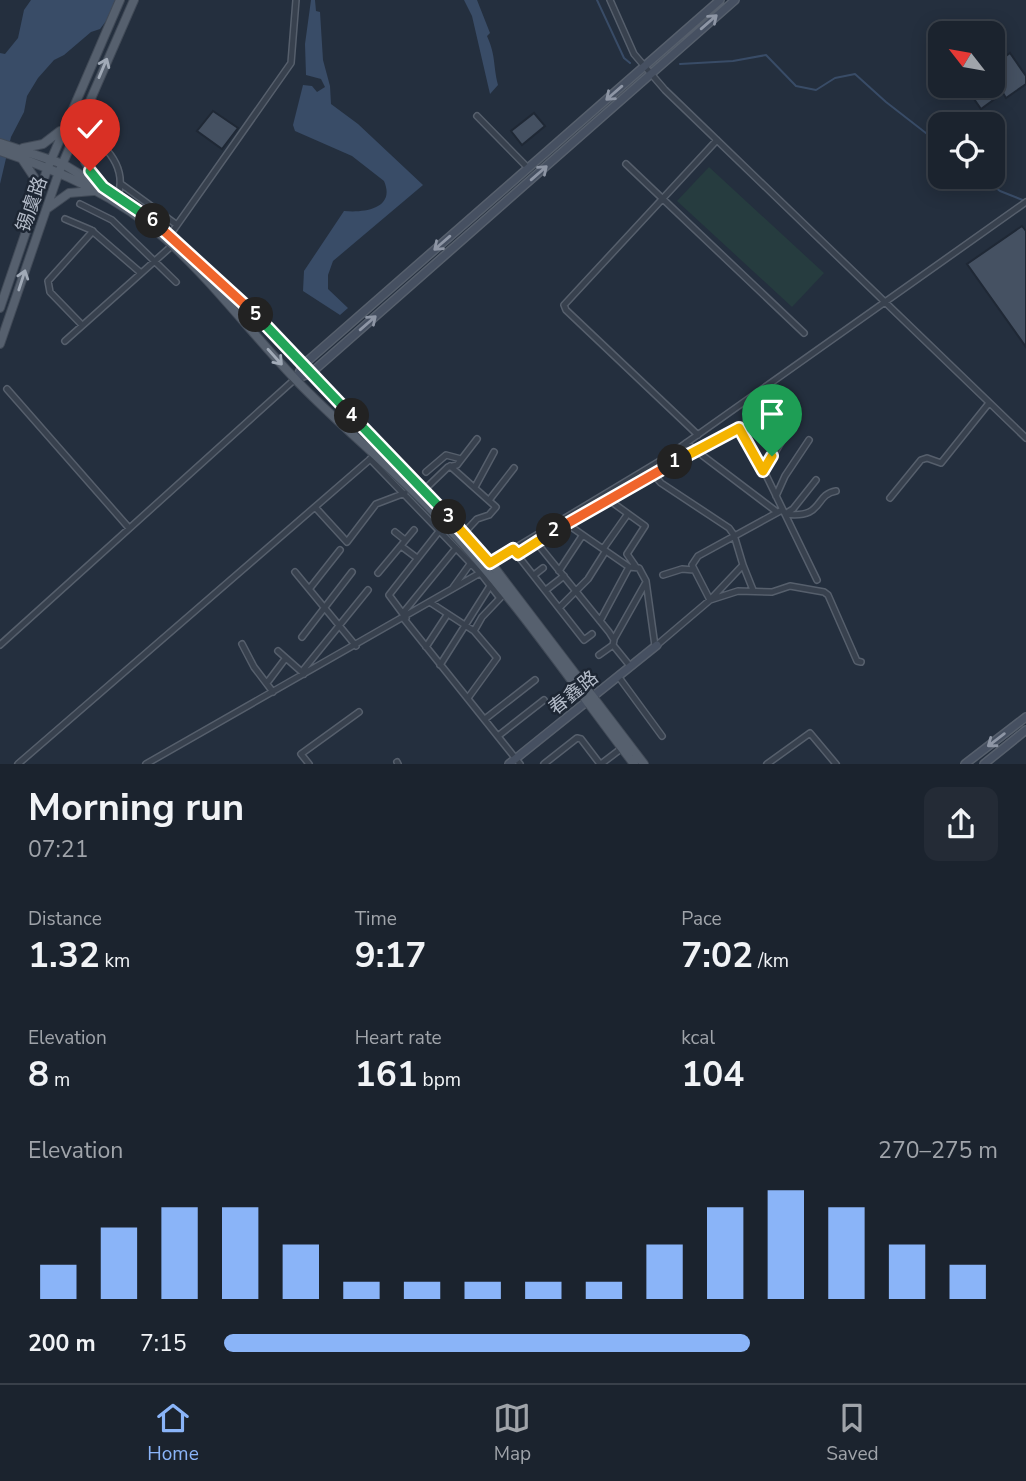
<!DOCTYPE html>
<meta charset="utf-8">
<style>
:root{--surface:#1b232e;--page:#242b36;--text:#f1f3f6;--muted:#a0a4aa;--line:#39404a;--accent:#8ab4f8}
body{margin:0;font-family:"Nunito Sans","Noto Sans SC",sans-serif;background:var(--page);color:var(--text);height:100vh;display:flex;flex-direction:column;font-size:26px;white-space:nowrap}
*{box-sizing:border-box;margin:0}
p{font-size:23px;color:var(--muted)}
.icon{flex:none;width:38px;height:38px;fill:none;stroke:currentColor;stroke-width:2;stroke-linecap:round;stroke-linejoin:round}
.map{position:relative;height:764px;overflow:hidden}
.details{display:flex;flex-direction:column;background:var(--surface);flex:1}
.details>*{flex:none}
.needle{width:46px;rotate:301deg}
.fabs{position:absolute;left:928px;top:21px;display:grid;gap:14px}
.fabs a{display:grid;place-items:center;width:77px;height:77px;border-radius:14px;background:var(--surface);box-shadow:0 4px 18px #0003,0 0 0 2px var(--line);font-size:35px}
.pin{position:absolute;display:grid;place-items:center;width:60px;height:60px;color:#fff;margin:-72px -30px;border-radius:50% 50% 50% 0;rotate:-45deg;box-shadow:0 0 7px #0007}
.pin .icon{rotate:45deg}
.km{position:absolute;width:35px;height:35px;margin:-18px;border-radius:50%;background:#222;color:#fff;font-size:19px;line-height:35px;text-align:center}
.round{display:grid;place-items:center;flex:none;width:74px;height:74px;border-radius:14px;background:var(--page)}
.head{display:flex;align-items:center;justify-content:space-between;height:119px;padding:0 28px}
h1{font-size:38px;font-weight:700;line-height:52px}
.figures{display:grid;grid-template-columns:repeat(3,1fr);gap:10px;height:119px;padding:7px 28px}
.figures div{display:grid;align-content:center}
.figures b{font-size:35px;font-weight:700}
.figures small{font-size:19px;font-weight:400}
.figures p{font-size:19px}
.chart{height:196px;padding:14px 28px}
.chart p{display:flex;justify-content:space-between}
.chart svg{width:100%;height:126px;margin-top:7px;stroke:var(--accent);stroke-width:6}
ul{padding:0 28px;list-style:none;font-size:23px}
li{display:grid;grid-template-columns:112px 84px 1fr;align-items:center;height:52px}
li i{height:18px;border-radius:9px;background:var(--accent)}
.menu{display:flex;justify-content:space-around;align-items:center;height:98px;border-top:2px solid var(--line);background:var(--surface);font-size:19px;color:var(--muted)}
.menu a{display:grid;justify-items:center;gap:4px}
.menu .on{color:var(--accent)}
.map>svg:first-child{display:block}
</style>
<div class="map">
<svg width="1026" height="764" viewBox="0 0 1026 764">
<rect width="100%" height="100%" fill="#242f3e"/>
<path fill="#263c3f" d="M709 167 824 273 792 307 677 201Z"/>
<path fill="#394c67" d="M31 0H122L100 29 91 32 64 55 54 60 38 78 27 96 24 112 11 137 0 184V53L5 54 18 38 24 10Z
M311 0H315L316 11 320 12 323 60 330 86 331 104 358 124 423 185 333 261 328 275V289L348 308 340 315 303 291 304 271 344 211C364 213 396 209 384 181L352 156 295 131 293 125 303 85 312 86 317 92 325 87 321 79 306 75 305 44Z
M464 0H477L490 33 487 36C496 56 493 65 498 85L490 94 472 16Z"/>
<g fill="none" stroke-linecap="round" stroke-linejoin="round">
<path stroke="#394c67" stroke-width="2" d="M597 0 624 58 630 63
M680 64 733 61 766 55 796 86 816 90 835 78 855 74 886 102 940 144
M982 177 1000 191 1025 201"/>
</g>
<path fill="#455162" stroke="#1f2835" stroke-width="2" d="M1010 53 1026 76V84L1006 98 1003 93 981 109 965 86H992V66Z
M213 111 238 128 222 149 197 131Z
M534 113 545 126 522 145 511 131Z
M1022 226 1026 231V347L967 264Z"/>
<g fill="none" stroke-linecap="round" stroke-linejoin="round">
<defs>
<path id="minor" d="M610 0 634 54 665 90 1026 438
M477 116 528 168
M103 146C117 160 124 177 118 196
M626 164 804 333
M121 184 177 225
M80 204 112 220 176 282
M65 219 91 230 141 273
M170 235 291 63 296 0
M82 325 50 292 48 281 93 231
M65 341 175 243
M7 389 129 528
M739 428 766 475 817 580
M698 435 566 310 564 305 717 140
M686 443 777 512
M370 459 482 575 499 597
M450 466 496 507 489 515 477 519 464 533
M763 471C775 458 777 442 792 429
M426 472 446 455 461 459
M653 474 661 483 729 528 734 535 743 565 710 600 657 645
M475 487 494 452
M422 492 448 467 457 465 477 439
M776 496 785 476 809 440
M890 498 921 460 927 458 941 463 989 403
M490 499 514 468
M609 500 645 526 627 554 636 567
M315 507 347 542 376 504 405 493
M782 510 698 556 692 565 710 600 738 591 772 592 790 586 824 592 828 595 857 661 861 662
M785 514C825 519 813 495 836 491
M785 514 793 509 816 480
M567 524 629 567 639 568 646 581 655 646
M395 532 405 540
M536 542 609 632 614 640 613 645 630 666
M401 546 417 558
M603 549 627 515
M515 552 584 640 592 634
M518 554 717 438 792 400
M490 563 665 458 1026 202
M743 565 753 590
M559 571 582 536
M295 572 356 646
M378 573 414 530
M534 575 543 568
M663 575 682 569 694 570
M310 588 340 550
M452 589 470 564
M546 590 564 576
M431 603 474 631 482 617 502 596
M560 607 588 579 605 552
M403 613 456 548
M406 618 389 595 440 530
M404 619 520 764
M600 621 629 567
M302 637 352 572
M614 639 645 584
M242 644 254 667 273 692
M0 645 295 379
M426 647 447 615
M278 651 304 674V669L368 590
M599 655 613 645
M440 665 490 586
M618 676 662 736
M267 683 285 659
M468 698 497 658 474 631
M485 719 535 680
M498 736 544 700
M397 762 398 764
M18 764 375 455
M146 764 480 573
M309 764 301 754 359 712
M544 764 577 738 581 739 600 764
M601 764 622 748
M767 764 810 733 836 764"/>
<path id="secondary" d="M295 379 311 373 735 0
M296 379 303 365 720 0
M509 764 657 645
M965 764 1026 717
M984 764 1026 730"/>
<path id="primary" d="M79 126 85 162 99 182
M0 143 63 164 144 213 254 312 494 567 644 764
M23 148 43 144 60 131
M0 151C61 171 119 197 167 240 214 283 252 334 296 380 343 429 398 472 444 523 514 597 572 683 634 764
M22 159 34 177 36 193
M48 208 69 193 93 191
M0 308 48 167 120 0
M0 344 59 172 134 0"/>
</defs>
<use href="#minor" stroke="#565f6c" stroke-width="8"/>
<use href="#secondary" stroke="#565f6c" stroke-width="10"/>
<use href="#primary" stroke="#414a57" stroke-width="10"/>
<use href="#minor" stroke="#38414e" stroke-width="5"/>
<use href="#secondary" stroke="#465061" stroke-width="7"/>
<use href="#primary" stroke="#56606e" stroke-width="8"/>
</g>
<defs><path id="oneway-shaft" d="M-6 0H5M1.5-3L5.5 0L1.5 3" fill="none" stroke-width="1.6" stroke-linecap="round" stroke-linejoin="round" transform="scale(1.75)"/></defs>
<g stroke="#8e96a5">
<use href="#oneway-shaft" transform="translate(709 22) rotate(-41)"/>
<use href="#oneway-shaft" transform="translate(614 93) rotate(139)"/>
<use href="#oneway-shaft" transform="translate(539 173) rotate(-41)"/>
<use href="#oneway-shaft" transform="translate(442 243) rotate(139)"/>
<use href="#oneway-shaft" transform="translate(368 323) rotate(-41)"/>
<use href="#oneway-shaft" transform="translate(996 740) rotate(143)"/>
</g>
<g stroke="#a1aab7">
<use href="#oneway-shaft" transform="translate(103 68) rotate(-67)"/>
<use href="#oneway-shaft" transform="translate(22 280) rotate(-72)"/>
<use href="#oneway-shaft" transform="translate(275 357) rotate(48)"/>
</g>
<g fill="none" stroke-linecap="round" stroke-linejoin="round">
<defs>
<path id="split-1" d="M675 462 739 428 763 471 772 456"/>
<path id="split-2" d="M554 531 675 462"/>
<path id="split-3" d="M449 517 490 563 513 549 518 554 554 531"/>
<path id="split-4" d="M352 416 449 517"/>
<path id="split-5" d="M256 315 352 416"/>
<path id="split-6" d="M153 221 256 315"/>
<path id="split-7" d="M90 171 103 187 153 221"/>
</defs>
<use href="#split-1" stroke="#fff" stroke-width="14"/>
<use href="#split-2" stroke="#fff" stroke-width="14"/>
<use href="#split-3" stroke="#fff" stroke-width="14"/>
<use href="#split-4" stroke="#fff" stroke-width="14"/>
<use href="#split-5" stroke="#fff" stroke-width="14"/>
<use href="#split-6" stroke="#fff" stroke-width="14"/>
<use href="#split-7" stroke="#fff" stroke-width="14"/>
<use href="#split-1" stroke="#f5b400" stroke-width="9"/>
<use href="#split-2" stroke="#f0652b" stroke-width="9"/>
<use href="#split-3" stroke="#f5b400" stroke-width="9"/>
<use href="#split-4" stroke="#22a559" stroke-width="9"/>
<use href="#split-5" stroke="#22a559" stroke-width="9"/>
<use href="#split-6" stroke="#f0652b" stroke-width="9"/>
<use href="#split-7" stroke="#22a559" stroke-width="9"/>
</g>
<g text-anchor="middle" stroke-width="5" stroke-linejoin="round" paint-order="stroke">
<g font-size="19" fill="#b4bcc9" stroke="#1d2633">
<text transform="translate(31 204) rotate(-71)" y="7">锡虞路</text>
<text transform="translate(573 692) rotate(-39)" y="7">春鑫路</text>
</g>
</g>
</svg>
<div class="fabs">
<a><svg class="needle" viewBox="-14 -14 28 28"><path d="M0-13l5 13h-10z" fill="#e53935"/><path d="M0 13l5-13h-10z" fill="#a0a4aa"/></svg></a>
<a><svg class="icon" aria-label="locate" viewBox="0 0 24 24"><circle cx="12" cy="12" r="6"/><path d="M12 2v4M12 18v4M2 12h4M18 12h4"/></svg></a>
</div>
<div class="pin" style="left:772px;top:456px;background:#1e9e55"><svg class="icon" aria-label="arrive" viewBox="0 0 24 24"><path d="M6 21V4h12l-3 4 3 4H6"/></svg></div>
<div class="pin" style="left:90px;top:171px;background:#d93025"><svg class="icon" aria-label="check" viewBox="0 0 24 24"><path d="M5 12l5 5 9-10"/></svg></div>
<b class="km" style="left:675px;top:462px">1</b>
<b class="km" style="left:554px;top:531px">2</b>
<b class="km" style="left:449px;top:517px">3</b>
<b class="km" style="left:352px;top:416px">4</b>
<b class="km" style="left:256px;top:315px">5</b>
<b class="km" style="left:153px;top:221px">6</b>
</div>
<section class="details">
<div class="head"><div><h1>Morning run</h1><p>07:21</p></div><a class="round"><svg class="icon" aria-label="share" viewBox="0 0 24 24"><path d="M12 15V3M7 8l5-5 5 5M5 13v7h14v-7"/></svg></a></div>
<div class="figures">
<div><p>Distance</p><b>1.32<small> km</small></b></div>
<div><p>Time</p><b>9:17</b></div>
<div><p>Pace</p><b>7:02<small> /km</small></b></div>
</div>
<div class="figures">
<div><p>Elevation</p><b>8<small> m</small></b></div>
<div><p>Heart rate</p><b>161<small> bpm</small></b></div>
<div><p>kcal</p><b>104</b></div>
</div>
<div class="chart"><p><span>Elevation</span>270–275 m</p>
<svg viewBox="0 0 160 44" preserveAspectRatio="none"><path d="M5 44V32M15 44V19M25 44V12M35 44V12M45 44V25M55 44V38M65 44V38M75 44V38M85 44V38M95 44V38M105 44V25M115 44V12M125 44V6M135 44V12M145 44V25M155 44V32"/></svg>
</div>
<ul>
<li><b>200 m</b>7:15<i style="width:68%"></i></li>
</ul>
</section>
<nav class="menu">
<a class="on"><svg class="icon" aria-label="home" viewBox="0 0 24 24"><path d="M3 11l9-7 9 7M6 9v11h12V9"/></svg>Home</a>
<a><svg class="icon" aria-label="map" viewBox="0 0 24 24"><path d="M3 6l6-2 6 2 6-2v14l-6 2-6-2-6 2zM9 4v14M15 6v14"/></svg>Map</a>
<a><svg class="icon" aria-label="saved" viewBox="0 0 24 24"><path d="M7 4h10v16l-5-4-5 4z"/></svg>Saved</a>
</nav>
